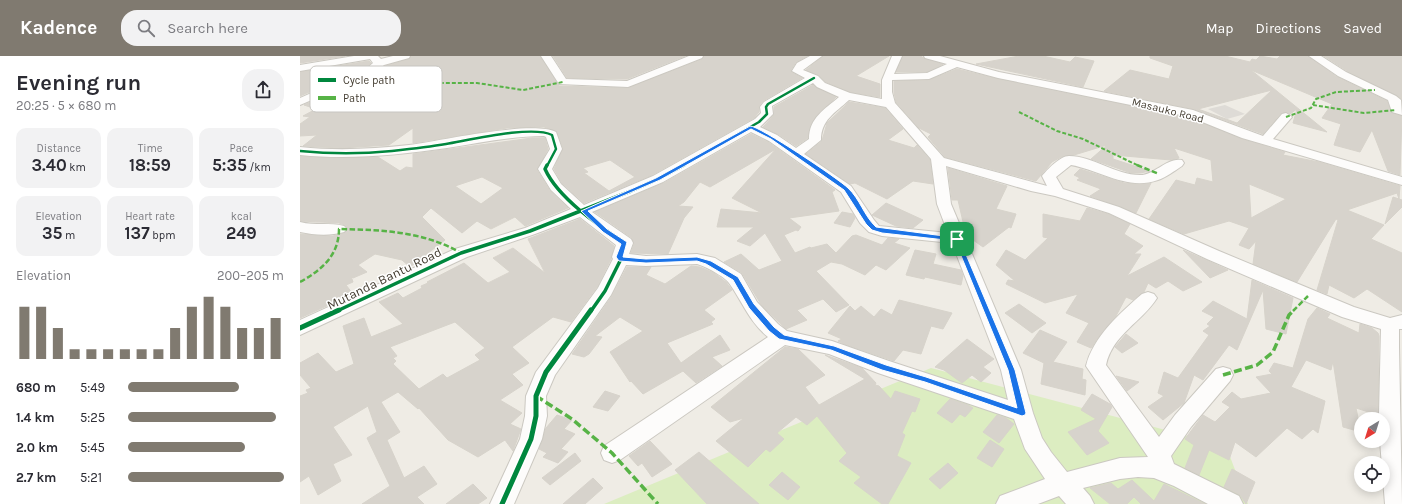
<!DOCTYPE html>
<meta charset="utf-8">
<style>
:root{--surface:#fff;--page:#f2f2f3;--text:#2b2b33;--muted:#7c7c81;--accent:#807a70}
body{margin:0;font-family:Karla,sans-serif;background:var(--page);color:var(--text);height:100vh;display:flex;flex-direction:column;font-size:15px;white-space:nowrap}
*{box-sizing:border-box;margin:0}
p{font-size:13px;color:var(--muted)}
.icon{flex:none;width:22px;height:22px;fill:none;stroke:currentColor;stroke-width:2;stroke-linecap:round;stroke-linejoin:round}
.map{position:relative;flex:1;overflow:hidden}
.drawer{display:flex;flex-direction:column;background:var(--surface);width:300px}
.drawer>*{flex:none}
.needle{width:26px;rotate:218deg}
.controls{position:absolute;left:1054px;top:356px;display:grid;gap:8px}
.controls a{display:grid;place-items:center;width:36px;height:36px;border-radius:50%;background:var(--surface);box-shadow:0 2px 10px #0003;font-size:20px}
.pin{position:absolute;display:grid;place-items:center;width:34px;height:34px;color:#fff;margin:-17px;border-radius:8px;box-shadow:0 2px 6px #0006}
.round{display:grid;place-items:center;flex:none;width:42px;height:42px;border-radius:16px;background:var(--page)}
.headline{display:flex;align-items:center;justify-content:space-between;height:68px;padding:0 16px}
h1{font-size:22px;font-weight:700;line-height:30px}
.metrics{display:grid;grid-template-columns:repeat(3,1fr);gap:6px;height:68px;padding:4px 16px}
.metrics div{display:grid;align-content:center;border-radius:10px;background:var(--page);text-align:center}
.metrics b{font-size:17px;font-weight:700}
.metrics small{font-size:11px;font-weight:400}
.metrics p{font-size:11px}
.chart{height:112px;padding:8px 16px}
.chart p{display:flex;justify-content:space-between}
.chart svg{width:100%;height:72px;margin-top:4px;stroke:var(--accent);stroke-width:6}
ul{padding:0 16px;list-style:none;font-size:13px}
li{display:grid;grid-template-columns:64px 48px 1fr;align-items:center;height:30px}
li i{height:10px;border-radius:5px;background:var(--accent)}
header{display:flex;align-items:center;gap:24px;box-sizing:border-box;height:56px;padding:0 20px;background:var(--accent);color:#fff}
header strong{font-size:19px}
nav{display:flex;gap:22px;margin-inline-start:auto;font-size:14px}
.search{width:280px;height:36px;background:var(--page);display:flex;align-items:center;gap:10px;box-sizing:border-box;padding:0 14px;border-radius:16px;color:var(--muted);font-size:15px}
main{display:flex;flex:1;min-height:0}
.map>svg:first-child{display:block}
</style>
<header>
<strong>Kadence</strong>
<div class="search"><svg class="icon" aria-label="search" viewBox="0 0 24 24"><circle cx="10" cy="10" r="6"/><path d="M15 15l6 6"/></svg>Search here</div>
<nav><a>Map</a><a>Directions</a><a>Saved</a></nav>
</header>
<main>
<section class="drawer">
<div class="headline"><div><h1>Evening run</h1><p>20:25 · 5 × 680 m</p></div><a class="round"><svg class="icon" aria-label="share" viewBox="0 0 24 24"><path d="M12 15V3M7 8l5-5 5 5M5 13v7h14v-7"/></svg></a></div>
<div class="metrics">
<div><p>Distance</p><b>3.40<small> km</small></b></div>
<div><p>Time</p><b>18:59</b></div>
<div><p>Pace</p><b>5:35<small> /km</small></b></div>
</div>
<div class="metrics">
<div><p>Elevation</p><b>35<small> m</small></b></div>
<div><p>Heart rate</p><b>137<small> bpm</small></b></div>
<div><p>kcal</p><b>249</b></div>
</div>
<div class="chart"><p><span>Elevation</span>200–205 m</p>
<svg viewBox="0 0 160 44" preserveAspectRatio="none"><path d="M5 44V12M15 44V12M25 44V25M35 44V38M45 44V38M55 44V38M65 44V38M75 44V38M85 44V38M95 44V25M105 44V12M115 44V6M125 44V12M135 44V25M145 44V25M155 44V19"/></svg>
</div>
<ul>
<li><b>680 m</b>5:49<i style="width:71%"></i></li>
<li><b>1.4 km</b>5:25<i style="width:95%"></i></li>
<li><b>2.0 km</b>5:45<i style="width:75%"></i></li>
<li><b>2.7 km</b>5:21<i style="width:100%"></i></li>
</ul>
</section>
<div class="map">
<svg width="1102" height="448" viewBox="0 0 1102 448">
<rect width="100%" height="100%" fill="#efece5"/>
<path fill="#dcedc1" d="M631 312 926 390 948 448H304Z"/>
<path fill="#dedbd6" d="M925 49 934 53 945 58 927 63 908 53Z"/>
<path fill="#d7d3cc" stroke="#d7d3cb" fill-rule="evenodd" d="M0 0H45L0 7Z
M111 0H240L259 30 328 32 403 3 404 0H507L496 6 491 14V16L502 22 463 45 459 50V56L454 62 352 119 284 147 262 127 254 113 263 92 257 76 244 71 207 72 113 87V72L89 89 41 92 3 90 17 79 0 80V68L10 61 3 60 16 53 4 49 75 18 85 10 109 3ZM310 104 335 121 309 135 284 117 288 116 283 112Z
M253 0H385L327 23 267 22Z
M523 0H589L556 20 580 28V41L550 36 526 26 519 19 506 14Z
M603 0H621L625 3 643 8 627 16H596Z
M719 0H743L770 6 775 1 794 5 783 31 676 8Z
M850 0H925L950 6 952 3 956 4 960 0 977 3 980 0H1008L1037 21 1087 45 1091 56 1102 60 1100 119 1088 115 1072 74 1060 96 1034 89 1041 68 1022 62 1032 48 951 14 1027 76 993 67 997 53 990 58 986 56 981 57 963 78 894 53 804 35 830 14 869 23 873 10 850 2ZM972 34 937 67 898 53Z
M1024 0H1102V43L1047 15Z
M69 5 71 7 65 12 0 40V16Z
M657 13 698 23 890 62 942 83 985 96 983 99 1019 106 1100 130 1099 143 1102 144V151L1085 168 1093 141 1099 143 1097 137 1047 154 1084 169 1071 183 1102 197V256L1067 233 1054 242 1029 229 1027 238 1017 234 1038 164 1036 163 997 226 953 208 956 185 949 193 939 189 949 172 929 165 884 178 849 163 876 124 895 129 897 122 913 126 911 104 874 92 879 102 871 104 813 99V103L850 115 840 117H831L791 103 807 89 774 99 761 101 752 106 736 125 645 101 628 81 631 78 619 72 596 46 594 36V25L629 24ZM949 128 986 143 951 162Z
M513 29 536 41 514 63 508 82 496 90 478 78 463 71 474 59V51Z
M549 46 585 52 603 73 588 84 614 92 617 89 630 104 633 128 613 125 587 143 555 127 550 128 506 98 522 85 527 67Z
M451 78 468 86 535 134 532 136 539 155 489 162 501 171 498 175 496 174 484 179 495 197 510 191 511 192 527 188 536 197 552 180 556 179 582 189 588 182 599 183 594 187 610 192 586 214 576 209 565 219 542 208 531 206 516 215 549 249 536 256 523 243 497 254 507 264 486 273 462 250 442 217 424 206 441 198 459 214 482 205 465 177 450 190 437 185 454 171H417L421 153 462 157 432 142 476 93 410 131 400 126 384 146 378 150 393 151 384 162 368 198 331 197 334 188 332 182 295 156 364 127Z
M232 82H245L248 93 237 114 250 135 268 152 225 170 215 161 191 173 177 165 162 177 131 152 122 161 145 184 110 211 102 204 75 198 58 209 67 216 53 222 51 220 53 226 46 229 53 238 0 262V178L33 180 44 177 48 173 45 169 39 167 0 165V100L37 102 78 101 100 115 106 111 113 112V98ZM182 121 203 132 181 148 155 130Z
M648 112 707 130 696 153 716 158 711 172 709 171 683 191 666 179 658 144H652Z
M780 113 824 127 835 128 851 127 836 157 790 140 801 133 777 124 780 122 774 119Z
M586 147 623 164 613 172 596 170 572 159Z
M787 152 808 158 830 168 824 178 843 190 834 198H841L827 220 864 201 902 226 883 235 868 225 856 232 848 227 844 236 833 244 826 241 816 260 800 279 791 292 777 286 789 267 766 257 778 238 745 247 706 228 708 224 715 225 696 209 706 194 725 204 748 182 743 181V158L780 165Z
M542 156 553 158 555 162 550 171 534 167Z
M280 163 314 190 311 203 297 231 271 266 253 261 212 291 229 307 212 318 223 329 200 344 222 357 210 368 221 373 213 395 205 384 178 401 148 384 119 352 118 353 98 336 81 346 100 376 87 384 104 422 124 410 137 428 117 441 124 448H62L90 430 67 382 77 376 68 350 33 371 52 399 33 408 41 425 18 439 9 420 0 426V340L8 337 6 334 11 332 0 319V307L18 297 36 316 54 308 43 270 64 262 71 281 103 268 79 246 98 237 103 242 122 232 121 230 128 227 127 226 164 207 188 227 210 216 193 202 213 192 245 217 228 183ZM155 266 185 292 175 299 180 304 147 322 143 318 119 333 93 308 96 305 93 302 97 300 90 291Z
M615 194 636 198 633 208 661 214 663 220 661 229 625 221 624 223 606 219Z
M883 194 906 204 928 214 910 222Z
M391 210 400 211 414 217 426 226 432 234 404 254 415 263 411 266 413 268 367 287 381 307 420 279 430 294 412 301 422 310 396 327 383 315 343 338 331 325 330 326 310 296 343 275 320 261 295 280 302 281 289 298 284 301 272 298 312 240 327 211H351L346 219 365 228Z
M952 224 993 242 986 278 966 273 963 234 950 264 948 263 950 264 937 294 929 289 903 324 894 319 884 347 863 364 848 351 864 340 858 337 864 316 878 322 909 279 903 275 910 270 907 268 914 261 902 255 913 245 947 263Z
M599 244 652 257 643 273 631 270 621 298 603 294 594 305 544 288 538 285 542 283 528 277 550 250 555 255 561 250 574 261 581 253 592 259Z
M719 248 746 267 732 277 705 257Z
M1017 252 1030 258 1027 262 1059 277 1060 268 1072 272 1078 277 1079 280 1078 359 1056 352 1061 376 1043 371 1033 305 1031 314 1006 304 991 331 1025 345 1018 377 1013 373 1002 383 987 372 956 401 935 386 929 404 909 394 899 419 885 412 894 389 885 383 903 359 915 366 930 351 922 346 932 336 941 343 971 337 956 321 972 318 969 315 974 307 993 312 1008 263Z
M740 274 767 286 753 306 783 313 782 323 786 324 785 339 741 328 744 307 723 297Z
M826 278 838 287 822 297 815 291Z
M667 283 694 303 683 311 691 317 681 326 672 319 662 327 644 314 635 311Z
M485 291 498 293 525 319 505 331 519 349 565 323 525 299 562 312 576 327 575 329 579 330 591 343 595 335 620 343 615 356 612 355 602 377 605 379 596 402 597 400 611 407 588 448H582L554 427 561 421 539 405 547 397 517 360 507 369 496 361 477 377 484 383 470 396 466 393 448 411 416 385 444 362 430 366 411 351Z
M816 320 839 326 827 335Z
M305 335 320 340 308 355 293 351Z
M792 338 810 348 812 351 798 375 809 387 787 399 768 376 796 363 781 354Z
M650 343 668 349 673 352 665 361 660 358 652 367 637 357Z
M257 359 272 364 264 373 275 378 261 393 268 396 258 407 243 401 247 397 239 393 246 372Z
M697 359 706 362 714 368 699 387 683 376Z
M690 384 704 393 692 411 677 402Z
M350 385 372 408 352 421 342 407 338 410 329 400Z
M399 396 459 448H407L375 414Z
M275 397 281 405 250 429 242 422Z
M648 407 658 417 640 433 629 423Z
M932 413 955 426 946 448 940 439 924 431Z
M482 416 500 431 488 444 469 429Z
M293 422 303 432 285 448H263Z
M832 424 854 445 864 428 905 448H841L834 441 827 448H810L790 432 811 427 818 433Z
M173 428 187 442 178 448H146Z"/>
<g fill="none" stroke-linecap="round" stroke-linejoin="round">
<defs>
<path id="street" d="M54 0H78L81 3 93 0H110L109 2 84 9 74 17 0 49V42L66 13 73 7 70 3 0 15V9Z
M241 0H251L266 23 327 25 389 0H403L402 2 328 31 259 28Z
M510 0H522L503 14 518 20 525 27 550 37 582 43V24L592 0H602L594 18 627 17 647 8 625 2 624 0H640L699 16 893 54 963 80 982 58 986 57 992 61 973 83 1102 121V129L942 82 890 61 698 22 657 11 629 23 592 24V36L595 47 644 102 747 130 742 120C747 114 760 100 769 100 793 100 815 119 840 119 855 119 867 101 882 104L884 107 882 110C874 115 867 121 858 124 827 135 800 114 771 109L756 121 763 133 819 151 919 195 1054 251 1090 262 1102 259V273H1099V291L1102 448H1085L1080 385H1083V363H1079V358L1081 273 1042 261 907 203 809 157 755 140 731 135 646 110 651 148 721 314 733 357 742 382 751 396 767 416 820 402 848 401 786 310C793 281 820 257 842 238L848 236 854 238 857 242C843 265 812 279 806 309L859 381 875 359 916 313 923 311 930 313 933 319 930 325 891 371 871 400 874 408 939 440 943 448H908L874 430 854 422 838 421 820 423 783 432 790 440 794 448H766L759 440 738 448H696L700 440 745 423 725 393 714 363 578 317 529 298 485 289 320 404 312 407 304 404 301 397 304 390 468 281C450 267 442 245 429 227 425 221 405 210 397 208L346 210 326 209 311 239 255 319 246 340 247 360 242 383 214 448H190L220 383 225 360 226 340 236 316 298 232 313 203 312 201 316 189 280 161 235 178 167 201 0 279V264L155 193 225 172 271 153 251 134 238 113 250 93 246 81 244 80C211 80 179 87 147 92 98 99 49 104 0 99V91C37 95 73 93 109 89 141 85 231 64 256 76L262 93 252 113 261 128 284 149 353 120 455 63 461 57 460 51 464 46 505 22 492 15 497 7ZM513 27 517 31 539 41C525 53 509 62 509 83L496 92 477 79 460 71 473 58 472 50ZM549 44 586 51 631 103 637 148 648 177 579 170 574 164 551 130 504 98 521 84C521 64 535 57 549 44ZM451 76 469 85 541 136 560 167 569 176 582 180 652 187 701 314 708 344 589 305 532 285 487 275 478 268 457 246 441 218 415 202 397 198 346 200 329 198 333 187 331 183 292 156 363 126Z
M1009 0H1021L1046 16 1096 40 1101 44 1102 59 1092 56 1088 44 1038 20Z
M0 166C15 170 30 166 44 170L47 173 44 176C30 180 14 179 0 176Z"/>
</defs>
<use href="#street" stroke="#cbc8c1" stroke-width="2"/>
<use href="#street" fill="#fdfcfb" fill-rule="evenodd"/>
<path stroke="#57b346" stroke-width="2" stroke-dasharray="4 2" stroke-linecap="butt" d="M70 15 91 24 105 27H177L223 34 263 26
M1013 49 1064 57 1096 54
M719 56 757 75 783 83 839 110
M986 61 1011 52 1016 43 1036 36 1075 34"/>
<path stroke="#57b346" stroke-width="2.5" stroke-dasharray="5.5 2.5" stroke-linecap="butt" d="M837 109 859 118
M0 226C22 214 39 199 39 173 82 174 123 175 161 197
M993 255 1008 240"/>
<path stroke="#57b346" stroke-width="3.5" stroke-dasharray="8 3.5" stroke-linecap="butt" d="M923 319 957 309 973 296 989 259 994 254
M236 340 272 363 312 397 358 448"/>
<defs>
<path id="cycleway-far2" d="M0 95C31 98 61 98 92 95 110 93 128 91 146 88 170 84 232 69 252 79L256 93 247 110
M382 110 459 66 467 58 466 51 468 48 514 22"/>
<path id="cycleway-far1" d="M247 109 245 113C258 142 299 170 325 187L320 201 321 203 305 235 291 255
M37 255 161 197 230 175 331 135 358 123 384 109"/>
<path id="cycleway" d="M0 272 39 254
M202 448 231 383 236 360V340L246 316 291 254"/>
</defs>
<use href="#cycleway-far2" stroke="#fff" stroke-width="4"/>
<use href="#cycleway-far1" stroke="#fff" stroke-width="6"/>
<use href="#cycleway" stroke="#fff" stroke-width="8"/>
<use href="#cycleway-far2" stroke="#00873e" stroke-width="2.5"/>
<use href="#cycleway-far1" stroke="#00873e" stroke-width="3.5"/>
<use href="#cycleway" stroke="#00873e" stroke-width="5"/>
</g>
<path fill="#1a73e8" stroke="#fff" fill-rule="evenodd" d="M450 70C458 69 539 123 548 132 560 143 564 160 576 171L659 182 715 314 726 357 725 359 722 360 625 326 582 314 531 294 479 283 469 275 449 252 433 224 406 208 397 205 346 207 319 205 316 201 321 188 303 176 281 155 356 122ZM451 73 471 83 544 134 566 168 572 174 582 177 655 185 708 314 717 352 626 321 586 309 534 290 484 279 474 271 454 248 438 221 411 205 397 201 346 203 323 201 327 186 307 173 288 155 360 124Z"/>
<g text-anchor="middle" stroke-width="3" stroke-linejoin="round" paint-order="stroke">
<g font-size="11" fill="#443d31" stroke="#fff">
<text transform="translate(868 54) rotate(14)" y="4">Masauko Road</text>
</g>
<g font-size="13" fill="#443d31" stroke="#fff">
<text transform="translate(84 222) rotate(-26)" y="5">Mutanda Bantu Road</text>
</g>
</g>
<rect x="10" y="10" width="132" height="46" rx="6" fill="#fff" stroke="#c7c5c1" stroke-width="1"/>
<rect x="18" y="22" width="18" height="4" fill="#00873e"/>
<rect x="18" y="40" width="18" height="4" fill="#57b346"/>
<g font-size="11" fill="#443d31">
<text x="43" y="28">Cycle path</text>
<text x="43" y="46">Path</text>
</g>
</svg>
<div class="controls">
<a><svg class="needle" viewBox="-14 -14 28 28"><path d="M0-13l5 13h-10z" fill="#e53935"/><path d="M0 13l5-13h-10z" fill="#7c7c81"/></svg></a>
<a><svg class="icon" aria-label="locate" viewBox="0 0 24 24"><circle cx="12" cy="12" r="6"/><path d="M12 2v4M12 18v4M2 12h4M18 12h4"/></svg></a>
</div>
<div class="pin" style="left:657px;top:183px;background:#1e9e55"><svg class="icon" aria-label="arrive" viewBox="0 0 24 24"><path d="M6 21V4h12l-3 4 3 4H6"/></svg></div>
</div>
</main>
